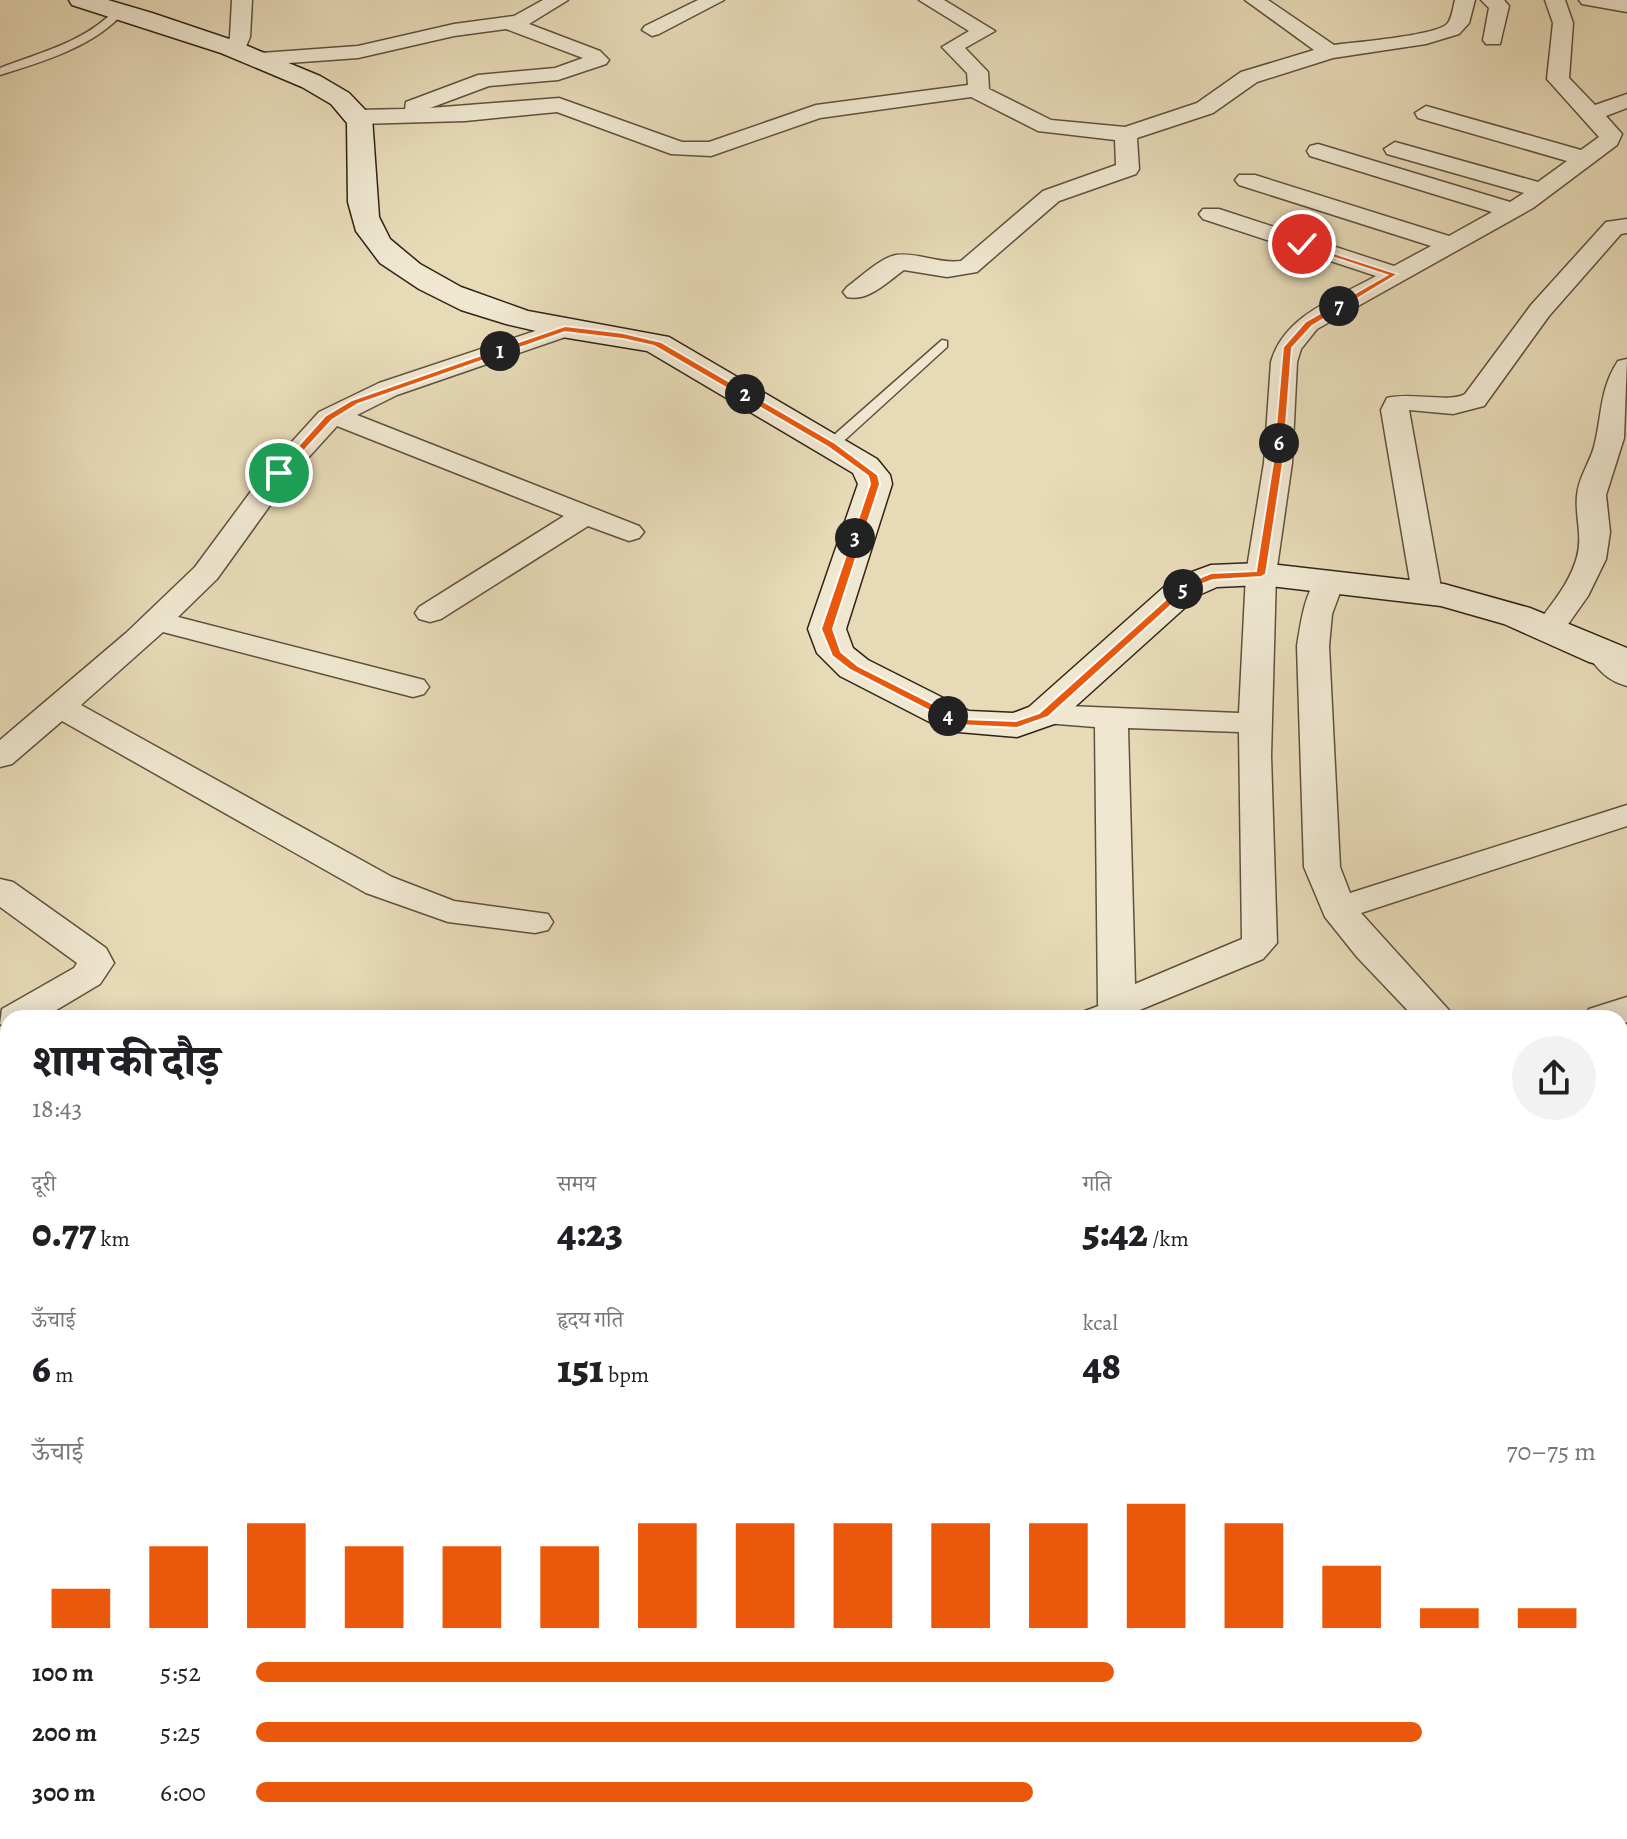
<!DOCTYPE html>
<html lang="hi">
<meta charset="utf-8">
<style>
:root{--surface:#fff;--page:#f2f2f2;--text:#202124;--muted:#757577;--accent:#ea580c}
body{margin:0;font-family:Alegreya,"Noto Serif Devanagari",serif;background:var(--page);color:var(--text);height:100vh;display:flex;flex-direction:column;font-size:30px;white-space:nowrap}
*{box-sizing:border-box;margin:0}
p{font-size:26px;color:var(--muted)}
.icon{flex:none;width:44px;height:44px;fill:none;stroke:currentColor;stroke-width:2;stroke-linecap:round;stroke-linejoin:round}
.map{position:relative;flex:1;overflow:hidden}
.drawer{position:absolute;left:0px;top:1010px;width:1628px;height:830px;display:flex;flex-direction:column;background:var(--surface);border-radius:24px 24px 0 0;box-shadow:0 4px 20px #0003}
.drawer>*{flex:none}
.pin{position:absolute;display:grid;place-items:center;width:68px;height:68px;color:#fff;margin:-34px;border:4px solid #fff;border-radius:50%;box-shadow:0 2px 8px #0007}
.km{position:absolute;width:40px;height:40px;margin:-20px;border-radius:50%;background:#222;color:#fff;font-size:22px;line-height:40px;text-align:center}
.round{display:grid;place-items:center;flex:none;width:84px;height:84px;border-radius:42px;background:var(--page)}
.headline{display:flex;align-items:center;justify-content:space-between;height:136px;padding:0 32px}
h1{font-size:44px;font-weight:800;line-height:60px}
.metrics{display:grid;grid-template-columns:repeat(3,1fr);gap:12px;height:136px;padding:8px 32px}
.metrics div{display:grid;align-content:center}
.metrics b{font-size:40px;font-weight:800}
.metrics small{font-size:22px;font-weight:400}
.metrics p{font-size:22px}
.chart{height:224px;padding:16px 32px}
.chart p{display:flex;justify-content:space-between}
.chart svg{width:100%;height:144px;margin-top:8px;stroke:var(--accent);stroke-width:6}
ul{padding:0 32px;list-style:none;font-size:26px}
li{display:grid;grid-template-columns:128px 96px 1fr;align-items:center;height:60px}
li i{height:20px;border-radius:10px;background:var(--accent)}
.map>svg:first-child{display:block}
</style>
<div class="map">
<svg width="1627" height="1839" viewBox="0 0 1627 1839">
<rect width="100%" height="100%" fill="#e7dab7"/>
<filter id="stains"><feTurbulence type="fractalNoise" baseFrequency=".0025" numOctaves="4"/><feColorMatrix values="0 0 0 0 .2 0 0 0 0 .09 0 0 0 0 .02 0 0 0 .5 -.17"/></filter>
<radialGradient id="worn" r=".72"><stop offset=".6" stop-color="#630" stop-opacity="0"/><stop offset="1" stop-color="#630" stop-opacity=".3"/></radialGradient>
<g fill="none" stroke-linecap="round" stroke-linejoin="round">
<defs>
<path id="lane" d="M116 9 125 11C96 46 42 62 0 75V68C41 52 85 42 116 9Z
M942 340 947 341V347L836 448H826V442Z
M1117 999 1126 1005C1113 1019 1093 1018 1075 1018L1077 1014Z
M8 1389V1405L0 1407V1391Z
M844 1832H872L875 1839H847Z
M1187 1832H1215L1218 1839H1190Z"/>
<path id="street" d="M232 0H252L250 37 243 54 236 56 226 50 230 37Z
M543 0H568L529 24 600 51 609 60 606 64 558 80 489 86 430 108 559 98 682 142H709L816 105 968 85 967 73 942 47 969 31 919 0H944L995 31 965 48 988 72 989 89 1051 120 1125 127 1197 103 1241 72 1314 50 1245 0H1268L1334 45C1355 42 1434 36 1447 24 1452 19 1453 7 1455 0H1475L1469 23 1459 34 1426 44 1333 58 1257 82 1213 113 1137 138 1139 169 1136 174 1059 201 977 272 947 277 904 270C887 282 868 302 847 297L843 292 847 287C861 277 880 258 896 255 917 252 939 264 961 261L1043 191 1116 165 1115 140 1038 131 971 97 820 118 711 156 671 154 557 112 465 121 358 124 347 117 358 110 405 109 406 102 478 75 555 68 583 58 506 29 454 36 358 58 261 65 251 59 261 53 358 46 454 24 514 16Z
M698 0H724L659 34 652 36 642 30 645 26Z
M1481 0H1504L1509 6 1500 44H1486L1483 40 1489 8Z
M1545 0H1565L1573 23 1569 78 1595 105 1627 94V108L1606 116 1622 134 1617 145 1533 208 1317 329 1301 349 1297 362 1292 463 1276 574 1271 756 1277 943 1263 959 1130 1014 1117 1017 1104 1014 1098 1005 1095 727 1032 722 1027 715 1032 708 1043 705 1239 713 1246 574 1264 463 1271 362C1284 315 1337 298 1376 276L1203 219 1199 214 1203 209H1219L1394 266 1431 246 1239 185 1235 180 1239 175H1255L1449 236 1492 212 1310 156 1307 151 1310 146 1318 144 1510 202 1524 193 1387 154 1384 149 1395 142 1538 182 1567 161 1418 118 1415 113 1426 106 1581 150 1599 137 1547 79 1553 23ZM1128 728 1239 732 1242 939 1135 984Z
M1579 0H1627V12L1582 4Z
M1627 219V233L1621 234 1549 316 1484 406 1453 414 1409 410 1442 593 1438 599 1427 602 1416 599 1412 593 1381 410 1387 398C1411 392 1450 403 1465 394L1531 305 1606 222Z
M565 321 574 324 578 329 574 334 397 395 357 415 639 526 644 532 639 538 629 541 588 526 441 619 430 622 419 619 415 613 419 607 564 516 337 426 289 479 217 579 178 617 424 680 429 687 424 694 413 697 163 632 81 705 392 877 454 901 548 914 553 922 548 930 535 933 448 922 366 893 62 721 12 764 0 767V740L126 633 195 567 269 467 319 412 379 383Z
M1627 359 1624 438 1606 495 1610 532 1606 559 1588 596 1559 637 1548 639 1537 637 1533 630C1549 606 1569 586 1577 557 1583 535 1575 517 1577 496 1578 477 1591 462 1595 443 1602 414 1600 388 1618 361Z
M1329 573 1340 576 1344 582 1332 614 1329 646 1340 867 1350 893 1627 805V826L1361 913 1456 1018H1415L1357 957 1325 917 1304 867 1297 646C1301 622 1304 596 1318 576Z
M1603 645 1614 647 1627 662V686C1608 681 1598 670 1587 654L1592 647Z
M0 879 13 882 106 948 114 963 100 984 43 1018H8V1028L0 1024 2 1009 74 968 77 963 0 907Z
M1627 997V1022L1620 1025V1018H1583L1589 1009Z
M1620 1197 1627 1199V1234L1620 1232Z
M8 1670V1713L0 1716V1673Z
M427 1832H480L483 1839H430Z"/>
<path id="secondary" d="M69 0H108L152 13 238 42 320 76 349 93 372 117 379 217 390 239 420 264 461 287 528 311 669 337 877 459 890 475 892 484 846 629 853 648 868 660 969 711 1013 713 1029 707 1173 579 1211 565 1261 563 1444 584 1530 608 1627 648V672L1589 662 1504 624 1441 606 1261 585 1217 587 1199 595 1057 723 1017 737 947 731 840 676 817 653 808 629 858 484 853 473 647 351 562 337 506 324 461 310 419 289 380 263 356 231 348 202 347 123 331 104 302 87 221 53 72 5Z"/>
</defs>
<use href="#lane" stroke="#5e513e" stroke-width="3"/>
<use href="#street" stroke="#5e513e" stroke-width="3"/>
<use href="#secondary" stroke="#312316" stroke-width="3"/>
<use href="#lane" fill="#efe7d0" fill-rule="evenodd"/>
<use href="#street" fill="#efe7d0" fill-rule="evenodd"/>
<use href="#secondary" fill="#efe7d0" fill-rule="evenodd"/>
</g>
<path fill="#ea580c" stroke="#fff" stroke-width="2" d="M1299 242 1398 274 1312 326 1292 348 1283 463 1266 574 1261 577 1213 580 1189 589 1048 717 1017 728 957 725 850 670 832 656 821 629 870 484 868 476 828 447 654 346 623 339 565 332 358 404 332 420 282 475 274 473 325 416 352 400 565 326 623 333 661 342 835 443 878 475 880 484 833 629 841 652 858 666 963 719 1016 721 1039 713 1182 585 1211 573 1256 571 1273 463 1283 347 1305 322 1387 275 1299 246Z"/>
<rect width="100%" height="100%" filter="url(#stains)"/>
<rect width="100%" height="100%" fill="url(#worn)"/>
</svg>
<div class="pin" style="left:279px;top:473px;background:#1e9e55"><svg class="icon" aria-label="arrive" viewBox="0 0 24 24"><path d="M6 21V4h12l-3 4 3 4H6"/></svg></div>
<div class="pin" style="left:1302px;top:244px;background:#d93025"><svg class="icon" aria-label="check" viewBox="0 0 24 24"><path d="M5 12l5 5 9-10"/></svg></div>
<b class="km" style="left:500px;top:351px">1</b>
<b class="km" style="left:745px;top:394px">2</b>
<b class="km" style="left:855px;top:538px">3</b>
<b class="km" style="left:948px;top:716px">4</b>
<b class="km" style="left:1183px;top:589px">5</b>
<b class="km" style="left:1279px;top:443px">6</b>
<b class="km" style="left:1339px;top:306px">7</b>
<section class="drawer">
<div class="headline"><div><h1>शाम की दौड़</h1><p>18:43</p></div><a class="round"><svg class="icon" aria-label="share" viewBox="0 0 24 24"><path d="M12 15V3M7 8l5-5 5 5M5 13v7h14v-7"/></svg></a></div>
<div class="metrics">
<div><p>दूरी</p><b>0.77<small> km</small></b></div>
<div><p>समय</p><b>4:23</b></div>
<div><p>गति</p><b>5:42<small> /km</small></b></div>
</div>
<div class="metrics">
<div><p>ऊँचाई</p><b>6<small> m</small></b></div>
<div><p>हृदय गति</p><b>151<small> bpm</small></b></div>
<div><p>kcal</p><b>48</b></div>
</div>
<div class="chart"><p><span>ऊँचाई</span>70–75 m</p>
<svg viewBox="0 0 160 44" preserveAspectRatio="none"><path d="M5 44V32M15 44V19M25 44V12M35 44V19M45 44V19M55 44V19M65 44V12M75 44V12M85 44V12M95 44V12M105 44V12M115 44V6M125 44V12M135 44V25M145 44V38M155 44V38"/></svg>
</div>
<ul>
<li><b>100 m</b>5:52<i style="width:64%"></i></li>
<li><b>200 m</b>5:25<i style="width:87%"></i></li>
<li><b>300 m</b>6:00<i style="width:58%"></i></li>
</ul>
</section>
</div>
